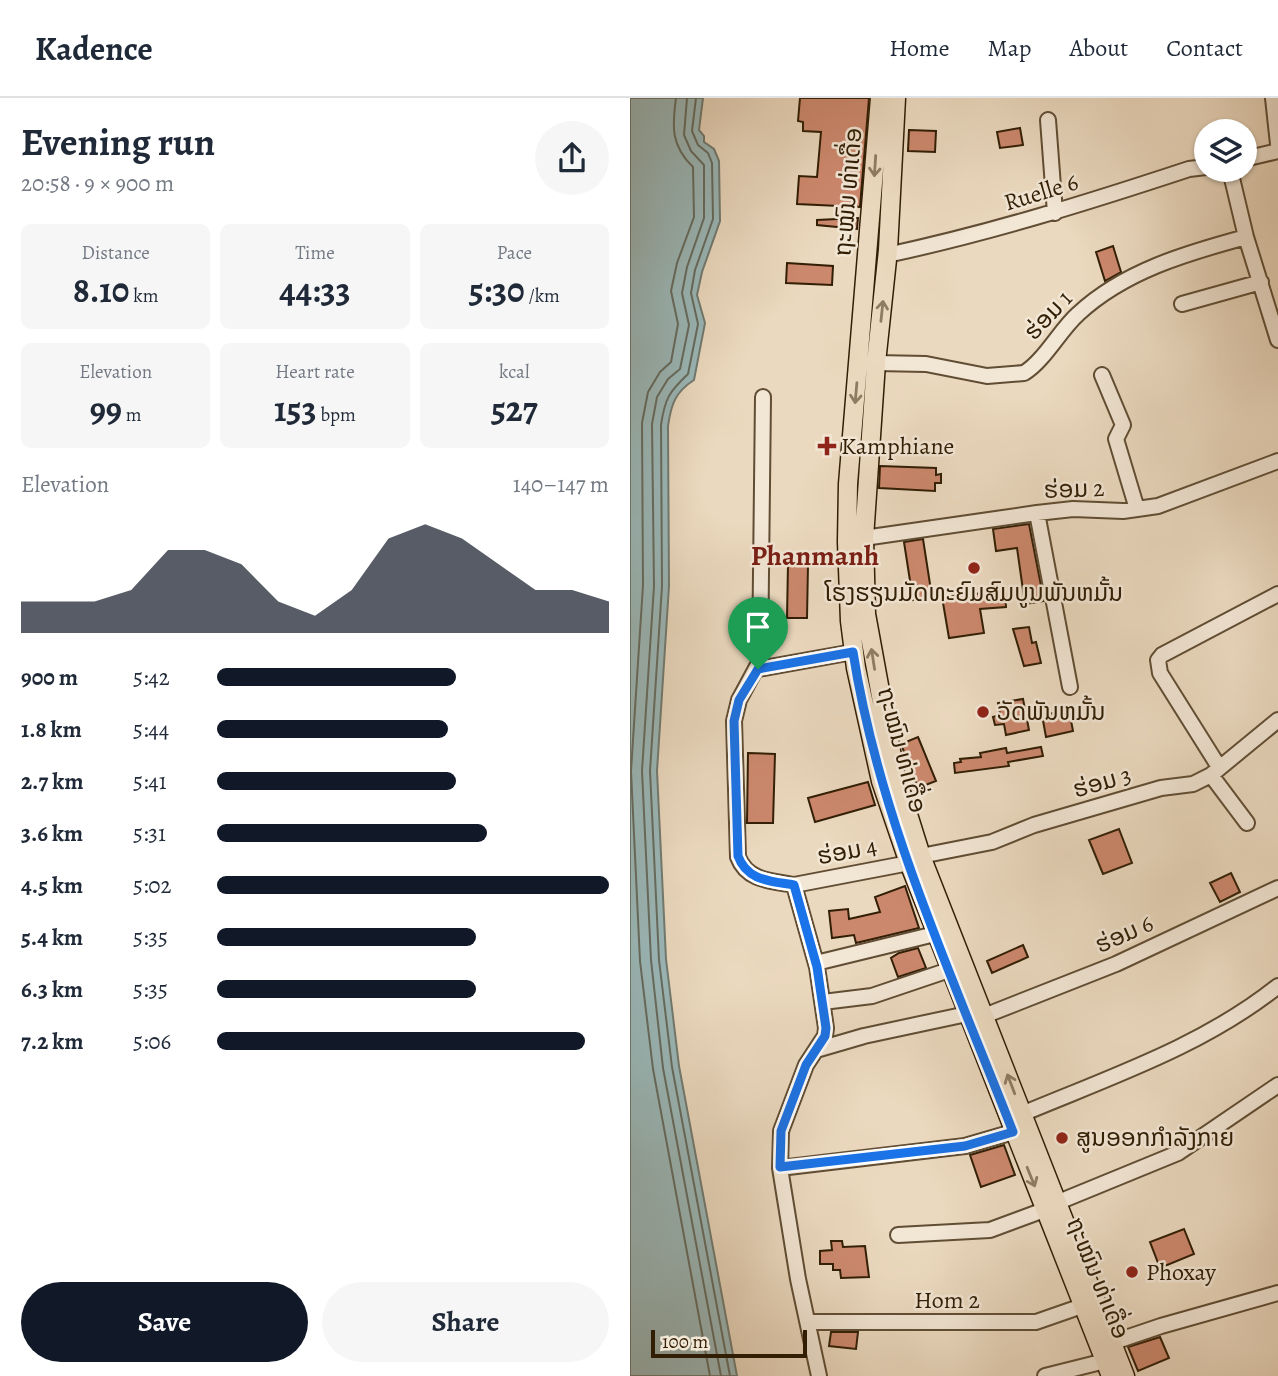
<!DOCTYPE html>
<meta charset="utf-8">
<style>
:root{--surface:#fff;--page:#f6f6f7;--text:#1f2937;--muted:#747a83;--line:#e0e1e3;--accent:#111827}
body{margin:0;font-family:Alegreya,"Noto Sans Lao",serif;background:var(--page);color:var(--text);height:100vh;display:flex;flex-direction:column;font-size:26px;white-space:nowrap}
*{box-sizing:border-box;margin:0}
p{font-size:23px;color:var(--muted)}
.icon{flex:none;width:38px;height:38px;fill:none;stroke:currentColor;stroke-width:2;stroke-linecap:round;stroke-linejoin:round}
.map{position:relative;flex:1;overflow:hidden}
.details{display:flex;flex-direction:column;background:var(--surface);width:630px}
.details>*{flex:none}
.fabs{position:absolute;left:564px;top:21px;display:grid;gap:14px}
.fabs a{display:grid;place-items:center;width:63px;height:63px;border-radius:50%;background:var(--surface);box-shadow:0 2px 5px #0004;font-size:35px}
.scale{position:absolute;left:21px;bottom:18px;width:156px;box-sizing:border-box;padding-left:7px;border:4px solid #311e05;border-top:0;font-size:19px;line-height:24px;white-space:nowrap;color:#311e05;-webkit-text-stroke:5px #f2e6d5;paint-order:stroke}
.pin{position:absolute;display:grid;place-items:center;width:60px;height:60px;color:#fff;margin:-72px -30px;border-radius:50% 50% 50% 0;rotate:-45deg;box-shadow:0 0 7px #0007}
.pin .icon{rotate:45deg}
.round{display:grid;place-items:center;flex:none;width:74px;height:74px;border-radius:37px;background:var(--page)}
.overview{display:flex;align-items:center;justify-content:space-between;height:119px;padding:0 21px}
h1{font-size:38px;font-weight:700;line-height:52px}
.figures{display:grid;grid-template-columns:repeat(3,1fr);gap:10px;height:119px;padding:7px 21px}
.figures div{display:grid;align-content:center;border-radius:10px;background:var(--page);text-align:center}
.figures b{font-size:35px;font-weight:700}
.figures small{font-size:19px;font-weight:400}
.figures p{font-size:19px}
.chart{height:196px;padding:14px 21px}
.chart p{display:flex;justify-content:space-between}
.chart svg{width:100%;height:126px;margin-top:7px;fill:var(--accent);opacity:.7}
.cta{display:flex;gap:14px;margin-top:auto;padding:14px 21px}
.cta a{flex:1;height:80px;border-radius:42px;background:var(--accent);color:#fff;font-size:28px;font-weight:700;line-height:80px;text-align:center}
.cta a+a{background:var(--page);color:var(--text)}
ul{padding:0 21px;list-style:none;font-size:23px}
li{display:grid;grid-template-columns:112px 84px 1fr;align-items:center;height:52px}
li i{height:18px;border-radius:9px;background:var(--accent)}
header{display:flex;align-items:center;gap:42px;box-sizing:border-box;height:98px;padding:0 35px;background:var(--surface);border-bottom:2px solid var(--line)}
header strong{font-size:33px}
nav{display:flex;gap:38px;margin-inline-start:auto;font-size:24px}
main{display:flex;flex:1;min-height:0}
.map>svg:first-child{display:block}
</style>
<header>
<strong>Kadence</strong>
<nav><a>Home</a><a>Map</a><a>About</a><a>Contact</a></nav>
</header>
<main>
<section class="details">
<div class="overview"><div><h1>Evening run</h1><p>20:58 · 9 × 900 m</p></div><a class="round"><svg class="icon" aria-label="share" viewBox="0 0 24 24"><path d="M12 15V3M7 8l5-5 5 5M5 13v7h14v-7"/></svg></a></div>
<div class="figures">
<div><p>Distance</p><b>8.10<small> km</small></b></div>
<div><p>Time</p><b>44:33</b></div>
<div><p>Pace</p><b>5:30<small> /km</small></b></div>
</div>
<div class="figures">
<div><p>Elevation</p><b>99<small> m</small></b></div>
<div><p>Heart rate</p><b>153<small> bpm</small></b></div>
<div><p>kcal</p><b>527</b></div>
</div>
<div class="chart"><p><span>Elevation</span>140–147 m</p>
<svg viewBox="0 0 160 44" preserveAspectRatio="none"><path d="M0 44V33L10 33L20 33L30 29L40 15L50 15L60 20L70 33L80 38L90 29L100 11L110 6L120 11L130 20L140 29L150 29L160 33V44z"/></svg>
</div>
<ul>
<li><b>900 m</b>5:42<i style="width:61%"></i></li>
<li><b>1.8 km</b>5:44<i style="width:59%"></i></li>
<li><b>2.7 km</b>5:41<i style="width:61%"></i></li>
<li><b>3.6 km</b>5:31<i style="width:69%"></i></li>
<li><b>4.5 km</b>5:02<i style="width:100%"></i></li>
<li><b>5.4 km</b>5:35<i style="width:66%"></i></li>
<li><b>6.3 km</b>5:35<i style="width:66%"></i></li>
<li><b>7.2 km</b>5:06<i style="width:94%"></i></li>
</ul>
<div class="cta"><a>Save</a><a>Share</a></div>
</section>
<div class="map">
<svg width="648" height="1278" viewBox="0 0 648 1278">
<rect width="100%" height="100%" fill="#ebd9bf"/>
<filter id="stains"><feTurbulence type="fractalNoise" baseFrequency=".00286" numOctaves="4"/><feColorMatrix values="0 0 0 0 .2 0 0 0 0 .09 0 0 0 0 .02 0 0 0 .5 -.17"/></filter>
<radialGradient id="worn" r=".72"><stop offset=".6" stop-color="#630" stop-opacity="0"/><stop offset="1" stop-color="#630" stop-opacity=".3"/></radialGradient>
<path fill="#9bb9ba" stroke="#717b72" stroke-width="2" d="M0 0H73L69 32 74 38V44L84 51 89 63 90 123 72 174 67 197 75 225 64 282C45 294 41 307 38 328L39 488 27 673 36 861 49 968 107 1278H0Z"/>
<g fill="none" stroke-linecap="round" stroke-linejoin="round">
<path stroke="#666c60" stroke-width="2" d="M46 0C42 29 41 48 63 69L64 119 47 165 41 193 48 226 41 264 30 274 18 294 12 325 13 487 1 673 10 863 23 971 80 1278
M57 0 54 37 61 53 74 67V120L57 169 52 195 59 227 50 271 38 281 27 299 22 326 24 488 12 673 21 862 33 970 91 1278
M66 0 62 33 68 47 78 55 82 65 83 121 65 172 61 195 68 226 58 276C39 294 35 300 31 327L32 488 20 673 29 862 42 969 100 1278"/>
</g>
<path fill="#cc886d" stroke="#311e05" stroke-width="2" d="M170 0H239L230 109 167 106 169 78 187 79 191 34 173 33V24L168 23Z
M390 30 393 47 370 50 367 34Z
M279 32 306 33 305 54 278 53Z
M228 120 227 131 187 127V122Z
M483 148 491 174 475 183 466 154Z
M157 165 203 168 202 187 156 185Z
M250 368 306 370V377L311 376V385H305V393L249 390Z
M399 426 414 503 395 506 387 450 366 453 363 431Z
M293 441 302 499 283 502 274 444Z
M158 466 178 467 177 520H157Z
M375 493 376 509 350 511 354 535 319 540 312 499Z
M399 529 402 545 406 544 411 565 394 568 383 531Z
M393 601 399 632 376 637 374 626 365 627 363 619 370 617 368 605Z
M439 612 443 633 416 639 412 617Z
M288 639 306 683 288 690 271 646Z
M411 649 413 658 378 664 379 668 325 675 324 665 331 664 330 661 351 659 350 655 376 650 377 655Z
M118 655 145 656 143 725H117Z
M238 684 245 707 185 724 178 700Z
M489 731 502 765 473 776 459 742Z
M601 775 610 794 590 804 580 785Z
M275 788 289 830 226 845 224 837 202 840 199 813 218 811 219 821 250 814 245 799Z
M393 847 398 859 362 875 357 863Z
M288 850 296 870 268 879 261 860 269 855Z
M374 1047 385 1077 351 1089 340 1057Z
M554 1131 564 1156 530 1170 520 1144Z
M201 1143H212L213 1149 235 1148 239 1179 211 1180 210 1172H203V1166H190V1153L202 1152Z
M201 1234H228L226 1251 199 1248Z
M530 1239 539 1260 508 1273 498 1249Z"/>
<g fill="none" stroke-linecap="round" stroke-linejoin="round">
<defs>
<path id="minor" d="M643 0 648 46
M418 22 425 115
M614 61 648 53
M600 72 616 139 648 242
M257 157C360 135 459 104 559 71L576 69
M552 206 631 184
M246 265 296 266 357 278 394 275C414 263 430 232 448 216 494 173 557 155 616 139
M472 277 493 327 486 341 507 411
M133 299 130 563 109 602 104 623 108 759C117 783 142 783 164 787L187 869 196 930 195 938 176 967 151 1033 150 1070 168 1181 189 1278
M407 415 440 589
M234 440 407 415 443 411 493 413 528 408 648 363
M128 571 223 554
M589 669 530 575 528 562 532 557 648 496
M581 677 617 725
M291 758 362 744 404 727 531 690 563 686 581 677 648 622
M164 787 279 765
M186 865 305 836
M193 904 242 898 319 872
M186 952 234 938 337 916 354 918 486 866 648 790
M392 1016C480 979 573 948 648 888
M150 1070 335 1048 383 1034
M426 1105 548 1055 648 987
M268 1137 360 1132 414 1112
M180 1224H406L452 1208
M472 1248 531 1228 648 1195
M415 1278 475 1263"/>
<path id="major" d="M250 0 218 386 217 444 220 523 226 570 251 683 279 765 481 1278
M266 0 258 152 246 265 234 440 236 516 265 675 291 758 495 1278"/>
</defs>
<use href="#minor" stroke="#604d34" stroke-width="18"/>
<use href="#major" stroke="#311e05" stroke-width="21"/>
<use href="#minor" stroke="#f2e6d5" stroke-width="14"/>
<use href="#major" stroke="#ebd9bf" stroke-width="18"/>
</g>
<defs><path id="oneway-shaft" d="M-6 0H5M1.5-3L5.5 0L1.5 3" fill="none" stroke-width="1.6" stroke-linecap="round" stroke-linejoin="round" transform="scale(1.75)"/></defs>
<g stroke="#8e7c62">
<use href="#oneway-shaft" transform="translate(245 68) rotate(94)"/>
<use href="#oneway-shaft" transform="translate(252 213) rotate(-84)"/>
<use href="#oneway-shaft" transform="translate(226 295) rotate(95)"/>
<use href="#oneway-shaft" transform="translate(243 561) rotate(-99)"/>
<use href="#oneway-shaft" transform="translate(381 986) rotate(-111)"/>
<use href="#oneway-shaft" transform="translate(401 1079) rotate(68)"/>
</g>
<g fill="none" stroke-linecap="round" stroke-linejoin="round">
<defs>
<path id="route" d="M223 554C249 721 322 877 383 1034L335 1048 150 1069 151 1033 176 967 195 938 196 930 187 869 164 787C141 783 117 783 108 758L104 623 109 602 128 571Z"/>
</defs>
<use href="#route" stroke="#fff" stroke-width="14"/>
<use href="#route" stroke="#1a73e8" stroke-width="9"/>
</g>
<g fill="#8f2418" stroke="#f2e6d5" stroke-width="2.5">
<path d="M193.5 337.5h7v7h7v7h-7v7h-7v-7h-7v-7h7z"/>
<circle cx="344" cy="470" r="7"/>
<circle cx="353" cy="614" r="7"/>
<circle cx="432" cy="1040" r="7"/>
<circle cx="502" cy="1174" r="7"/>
</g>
<g text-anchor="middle" stroke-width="5" stroke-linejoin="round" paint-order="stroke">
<g font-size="24" fill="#311e05" stroke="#f2e6d5">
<text transform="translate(218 94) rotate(-85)" y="8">ຖະໝົນ ທ່າເດື່ອ</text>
<text transform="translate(411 94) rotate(-17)" y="8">Ruelle 6</text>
<text transform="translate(418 217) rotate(-47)" y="8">ຮ່ອມ 1</text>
<text transform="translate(444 391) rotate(-2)" y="8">ຮ່ອມ 2</text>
<text transform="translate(272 652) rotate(75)" y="8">ຖະໝົນ ທ່າເດື່ອ</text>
<text transform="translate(472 684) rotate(-16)" y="8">ຮ່ອມ 3</text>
<text transform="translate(217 753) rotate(-11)" y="8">ຮ່ອມ 4</text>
<text transform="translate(494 836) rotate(-24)" y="8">ຮ່ອມ 6</text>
<text transform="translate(468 1180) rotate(68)" y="8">ຖະໝົນ ທ່າເດື່ອ</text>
<text x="317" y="1210">Hom 2</text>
</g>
<g font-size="24" fill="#311e05" stroke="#f2e6d5" text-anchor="start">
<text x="211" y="356">Kamphiane</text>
<text x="344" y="503" text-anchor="middle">ໂຮງຮຽນມັດທະຍົມສົມບູນພັນຫມັ້ນ</text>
<text x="367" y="622">ວັດພັນຫມັ້ນ</text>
<text x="446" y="1048">ສູນອອກກຳລັງກາຍ</text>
<text x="516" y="1182">Phoxay</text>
</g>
<g font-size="28" font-weight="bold" fill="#7a1f14" stroke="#f2e6d5">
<text x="185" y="467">Phanmanh</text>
</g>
</g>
<rect width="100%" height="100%" filter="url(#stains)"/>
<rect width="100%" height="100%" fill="url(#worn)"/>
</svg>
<div class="fabs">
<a><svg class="icon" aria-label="layers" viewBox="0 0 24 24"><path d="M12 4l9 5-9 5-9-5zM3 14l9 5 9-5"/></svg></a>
</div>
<div class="scale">100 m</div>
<div class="pin" style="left:128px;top:571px;background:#1e9e55"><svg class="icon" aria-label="arrive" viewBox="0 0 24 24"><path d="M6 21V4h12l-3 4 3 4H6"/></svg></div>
</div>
</main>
